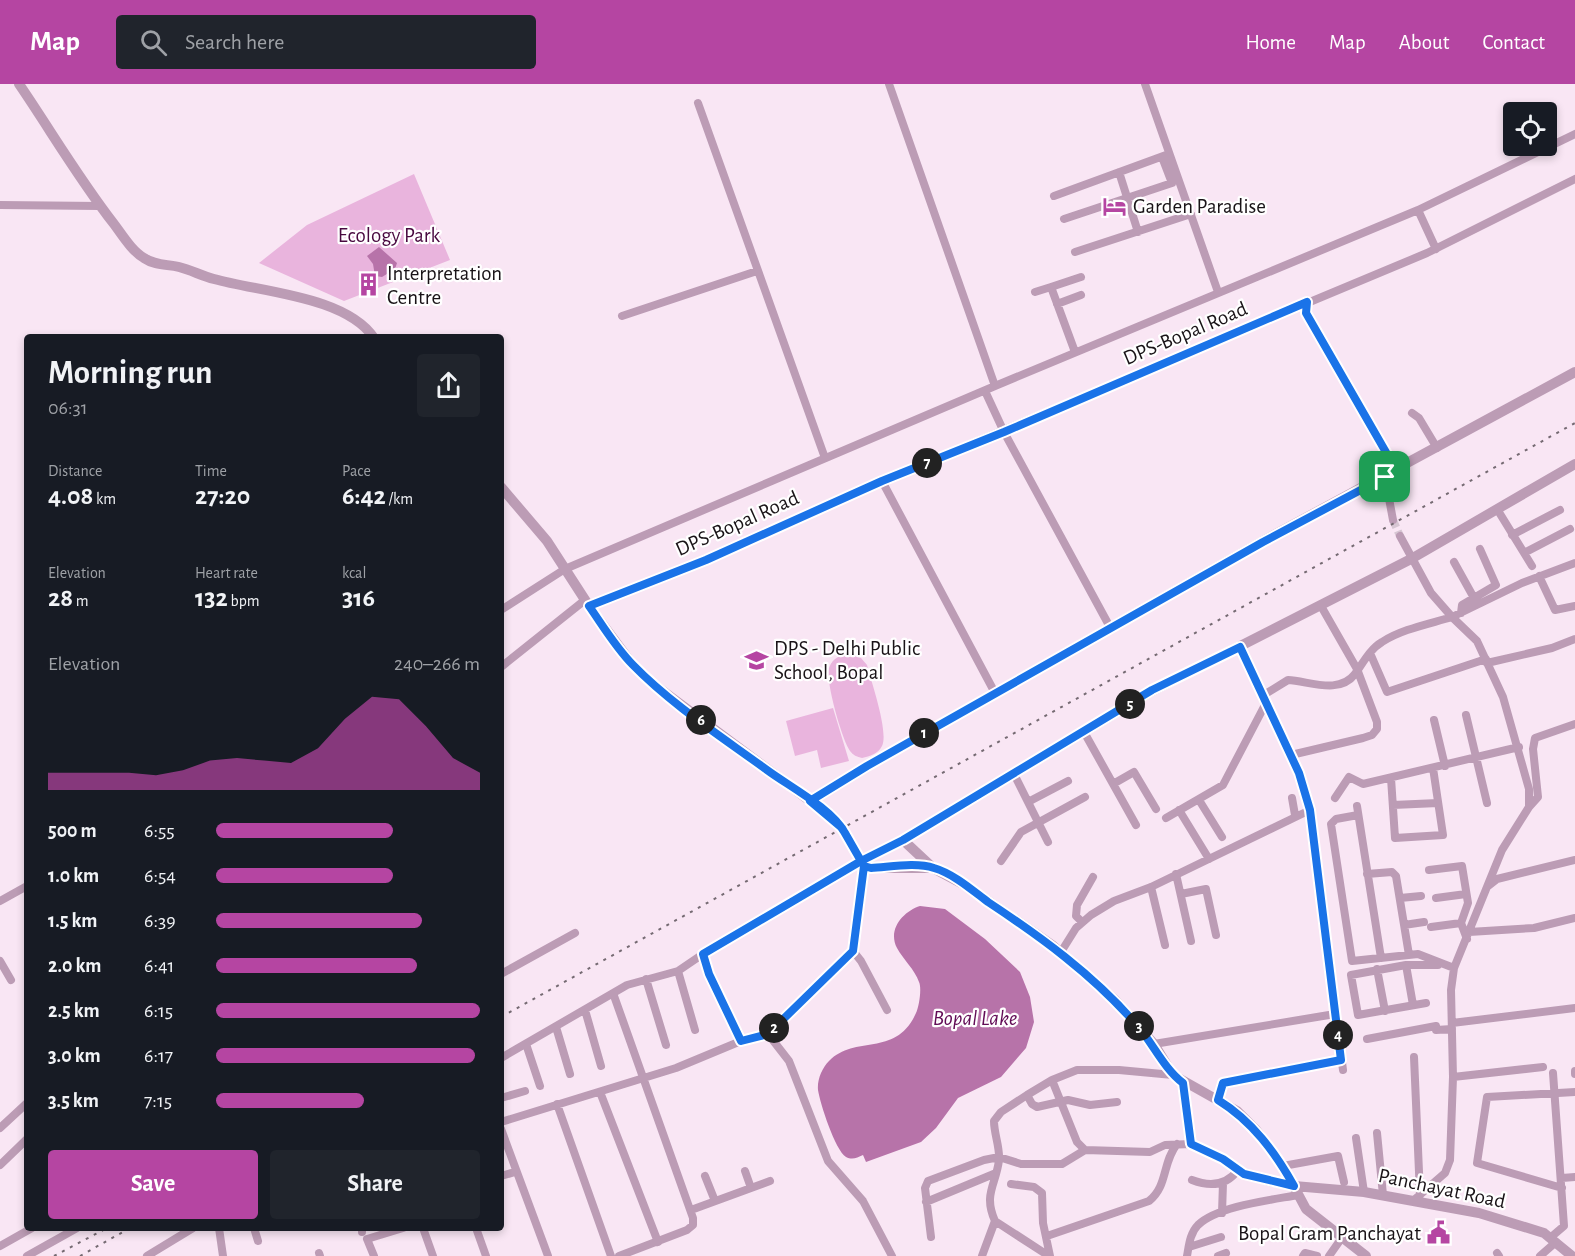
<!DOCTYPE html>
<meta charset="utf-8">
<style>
:root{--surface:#171b24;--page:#20242c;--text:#f1f3f6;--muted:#9ea1a6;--accent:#b545a2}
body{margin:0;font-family:"Alegreya Sans",sans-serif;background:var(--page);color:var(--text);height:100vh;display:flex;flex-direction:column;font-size:22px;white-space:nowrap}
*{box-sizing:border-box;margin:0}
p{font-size:20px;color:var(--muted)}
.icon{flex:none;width:33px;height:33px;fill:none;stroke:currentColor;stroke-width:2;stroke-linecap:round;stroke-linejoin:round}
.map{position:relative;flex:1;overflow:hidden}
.details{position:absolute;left:24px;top:250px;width:480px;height:897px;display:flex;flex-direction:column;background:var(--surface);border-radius:6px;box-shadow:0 3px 9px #0003}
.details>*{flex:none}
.fabs{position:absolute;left:1503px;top:18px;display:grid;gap:12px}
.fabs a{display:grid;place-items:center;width:54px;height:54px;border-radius:6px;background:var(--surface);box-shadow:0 3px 9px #0003;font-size:30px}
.pin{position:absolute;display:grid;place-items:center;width:51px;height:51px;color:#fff;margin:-26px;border-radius:12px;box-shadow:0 3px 9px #0006}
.km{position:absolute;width:30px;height:30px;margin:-15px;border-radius:50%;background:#222;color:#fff;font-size:16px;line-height:30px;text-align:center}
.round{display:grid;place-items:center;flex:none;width:63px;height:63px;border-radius:6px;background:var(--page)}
.headline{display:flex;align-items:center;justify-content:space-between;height:102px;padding:0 24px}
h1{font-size:33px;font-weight:700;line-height:45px}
.figures{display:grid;grid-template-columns:repeat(3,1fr);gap:9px;height:102px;padding:6px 24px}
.figures div{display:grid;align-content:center}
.figures b{font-size:26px;font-weight:700}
.figures small{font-size:16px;font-weight:400}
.figures p{font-size:16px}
.chart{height:168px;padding:12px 24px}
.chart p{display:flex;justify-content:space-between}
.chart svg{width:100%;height:108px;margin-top:6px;fill:var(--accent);opacity:.7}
.action{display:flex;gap:12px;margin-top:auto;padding:12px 24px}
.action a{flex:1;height:69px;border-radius:6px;background:var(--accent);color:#fff;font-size:24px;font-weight:700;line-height:69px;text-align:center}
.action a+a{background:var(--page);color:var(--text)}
ul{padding:0 24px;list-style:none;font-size:20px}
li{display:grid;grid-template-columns:96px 72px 1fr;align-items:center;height:45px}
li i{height:15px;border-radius:8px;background:var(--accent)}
header{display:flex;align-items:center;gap:36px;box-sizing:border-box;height:84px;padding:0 30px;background:var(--accent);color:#fff}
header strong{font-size:28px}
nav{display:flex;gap:33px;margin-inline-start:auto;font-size:21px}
.search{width:420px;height:54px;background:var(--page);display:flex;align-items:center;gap:15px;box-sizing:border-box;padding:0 21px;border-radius:6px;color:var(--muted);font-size:22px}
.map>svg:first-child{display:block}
</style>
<header>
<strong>Map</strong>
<div class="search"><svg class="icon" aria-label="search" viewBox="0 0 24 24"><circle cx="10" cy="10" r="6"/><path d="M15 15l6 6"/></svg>Search here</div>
<nav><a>Home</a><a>Map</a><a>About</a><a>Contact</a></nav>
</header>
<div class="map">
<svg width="1575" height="1172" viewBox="0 0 1575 1172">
<rect width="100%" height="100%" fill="#f9e6f4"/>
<path fill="#e9b4dd" d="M414 90 450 176 344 217 259 179 307 141Z
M851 570 861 574 867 581C871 597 889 648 882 662 878 670 870 672 862 674 857 673 853 671 850 667 842 656 825 596 829 584 833 573 841 571 851 570Z
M833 624 849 677 821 684 817 666 795 672 786 637Z"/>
<path fill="#b773a9" d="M379 163 397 179 395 185 382 193 375 192 373 180 367 172Z
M920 822 945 825 985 855 1020 888 1030 913 1034 938 1026 964 1001 993 958 1014 936 1044 921 1058 866 1078 863 1071C857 1074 852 1076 846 1073 835 1066 820 1019 818 1006 817 996 822 984 829 977 856 950 896 974 916 929 919 923 922 904 919 898 915 886 903 875 897 864 887 845 904 827 920 822Z"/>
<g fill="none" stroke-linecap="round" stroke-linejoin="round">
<path stroke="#d7c6d3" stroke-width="8" stroke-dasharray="8 4" stroke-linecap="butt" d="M1393 436 1400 452"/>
<path stroke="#bc9cb5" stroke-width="8" d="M889 0 995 302 1418 126 1436 165
M1145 0 1218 208
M698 19 825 374
M1119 88 1138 148
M1054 112 1166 71
M0 121 100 122
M1418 126 1575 50
M1064 135 1172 99 1162 73
M1075 168 1191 130
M1035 208 1051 203
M1307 218 1306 229 1387 370 1390 381 1385 393 1393 436
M1057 220 1081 211
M622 232 757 187
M1075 268 1051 203 1081 193
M985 307 1004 348 1111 545
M1412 329 1419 334 1437 364
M882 397 995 609
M1497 425 1532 482
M1512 451 1560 426
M1524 469 1570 445
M1454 478 1474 514
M1539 492 1555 526 1575 522
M589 522 706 476 882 397 1427 169 1575 95
M501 526 565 485 995 302
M1461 529 1462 521 1496 501 1480 465
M1370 569 1387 608 1486 575
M1487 579 1552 564 1575 555
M501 583 585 516
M1262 612 1288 596C1309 597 1339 611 1355 590 1363 579 1370 565 1382 558 1402 545 1429 540 1452 533L1431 509 1400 452
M1466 631 1487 719
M1434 636 1445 682
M1084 648 1136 741
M1291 671 1363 654 1372 651 1377 645V638L1357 585 1321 522
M1014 690 1048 758
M1391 694 1395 754 1443 751 1433 684
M1113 700 1134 688 1156 725
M1292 714 1295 731
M1335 714 1349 693 1363 700 1519 663
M1199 716 1222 753
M1028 718 1068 697
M1393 721 1438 719
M1357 722 1381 874
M1529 723 1538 713 1533 665 1535 654 1575 640
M1179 726 1209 775
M1310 726 1343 986
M1358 731 1336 735 1331 740 1352 877 1418 870 1454 884
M1166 734 1223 701 1266 619
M1001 777 1021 748 1085 713
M1429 786 1462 782 1468 819 1461 839 1467 855
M1176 790 1191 857
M1367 790 1392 788 1396 792 1409 871
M1488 802 1497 795 1575 776
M1151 803 1165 861
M1181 810 1206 805 1216 851
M1400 814 1421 812
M1436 814 1466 810
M0 817 27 802
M1082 838 1076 832 1077 821 1093 793
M1404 841 1424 838
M1431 843 1461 839
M1469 848 1534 844 1575 834
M853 867 861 877 887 926
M1061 868 1076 844 1091 831 1114 817 1151 803 1310 726 1299 689 1240 563
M0 877 11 896
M1406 881 1413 921
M1377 885 1385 927
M678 887 695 946
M501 890 575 849
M646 895 666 961
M613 909 693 1134V1141L687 1146 619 1172
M1426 919 1358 931 1351 891 1406 881H1438
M585 926 601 982
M1452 939 1575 924
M556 943 570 990
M768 950 789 977 828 1077 863 1117 892 1172
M1367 955 1436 942V946L1452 945
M741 957 709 890 703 870 861 777
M526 960 540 1002
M1154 960 1335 930
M1414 973 1420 1111
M501 974 627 901 678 887 703 870
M1575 987V990
M1453 993 1543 983
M1052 996 1077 1058 1085 1066 1150 1068 1165 1061 1191 1060
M1183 999 1191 1060 1223 1075 1244 1090 1269 1098 1294 1102
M600 1008 658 1158
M1027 1011 1032 1020 1037 1023 1068 1016 1090 1021 1117 1018
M501 1014 525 1007
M1218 1016 1223 999 1341 976
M557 1020 611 1172
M501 1038 676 984 741 957 768 950 853 867 864 782
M0 1044 27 1019
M501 1045 548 1172
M1377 1049 1383 1111
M1356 1054 1364 1108
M0 1081 27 1055
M1283 1082 1338 1072 1344 1098
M745 1087 751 1104
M501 1092 515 1088
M705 1092 715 1117
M1562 1094 1575 1093
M1192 1096C1210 1103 1226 1102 1238 1086
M1011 1100 1034 1103 1042 1109 1043 1139 1050 1172
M1562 1104 1477 1079 1487 1013 1575 1008
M1414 1116 1445 1089 1450 1076 1453 993 1451 906 1454 884 1502 766 1529 723V705L1503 613 1477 557 1452 533 1522 499 1575 479
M926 1118 996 1089
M691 1126 770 1097
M1222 1129 1223 1099
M995 1137 1049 1172
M219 1144 223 1172
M254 1144 258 1157
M362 1144V1148
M423 1144 433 1172
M476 1144 486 1172
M1047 1152 1149 1117C1168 1102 1162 1079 1177 1060
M931 1153 925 1104 928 1097 984 1076 999 1073 1021 1080H1062L1085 1066
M1550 1154 1564 1142 1553 989
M0 1162 32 1144
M1189 1163 1221 1153
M319 1169 320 1172
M1497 1169 1499 1172
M27 1172 77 1144
M147 1172 193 1144
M374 1172 367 1155 403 1144
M982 1172 995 1137C983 1110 996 1101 999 1076 1000 1063 994 1050 994 1037L1001 1028 1027 1011 1052 996 1077 986H1119L1173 991
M1187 1172C1189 1161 1190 1149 1198 1141 1218 1122 1271 1116 1298 1111
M1218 1172 1226 1169
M1303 1172 1305 1169 1317 1172
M1329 1172 1341 1155
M1540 1172 1556 1158"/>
<path stroke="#bc9cb5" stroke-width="10" d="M19 0C51 47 79 95 114 140 123 152 132 167 144 174 156 182 167 180 179 183 191 186 202 192 214 195 260 208 346 212 374 254
M501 403 547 457 589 522 632 580 652 599 829 731 842 744 864 782 871 784H933L965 801 1052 861 1115 916 1154 960 1173 991 1237 1027 1256 1046 1283 1082 1306 1125 1366 1172
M810 717 867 682 1263 457 1575 288
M903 756 933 784
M861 777 903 756 1152 607 1411 475 1575 380
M1294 1102 1364 1108 1479 1129 1544 1149 1572 1172"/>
<path stroke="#756a72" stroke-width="2" stroke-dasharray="3 6" stroke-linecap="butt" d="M501 933 1575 339
M54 1172 107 1144
M80 1172 130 1144"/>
</g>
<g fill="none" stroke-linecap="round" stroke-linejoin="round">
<defs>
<path id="route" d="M1385 393 1263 458 867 682 810 717 842 744 861 777 703 870 709 890 741 957 768 950 853 867 864 782 871 784C890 783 916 778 934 784 954 790 972 806 988 818 1041 853 1092 890 1135 939 1152 957 1163 984 1183 999L1191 1060 1223 1075 1244 1090 1294 1102C1275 1068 1252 1037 1218 1016L1223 999 1341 976 1310 726 1299 689 1240 563 1152 606 903 756 861 777 845 749C831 724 790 703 767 686 722 653 672 621 633 581 616 564 603 542 589 522L706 476 882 397 1004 348 1307 218 1306 229 1387 370 1390 381 1385 393"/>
</defs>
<use href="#route" stroke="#fff" stroke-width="12"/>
<use href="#route" stroke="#1a73e8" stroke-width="8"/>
</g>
<defs>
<symbol id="hotel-bare" viewBox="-9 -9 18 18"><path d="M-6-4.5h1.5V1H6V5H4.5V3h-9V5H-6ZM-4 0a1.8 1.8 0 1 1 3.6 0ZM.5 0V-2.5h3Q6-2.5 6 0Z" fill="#b545a2" stroke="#fff" stroke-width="2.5" paint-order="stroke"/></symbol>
<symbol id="building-bare" viewBox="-9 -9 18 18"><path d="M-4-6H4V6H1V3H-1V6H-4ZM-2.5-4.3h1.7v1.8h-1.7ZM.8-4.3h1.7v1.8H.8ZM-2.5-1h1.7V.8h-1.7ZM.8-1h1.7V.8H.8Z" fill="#b545a2" stroke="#fff" stroke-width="2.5" paint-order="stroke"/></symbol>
<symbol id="school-bare" viewBox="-9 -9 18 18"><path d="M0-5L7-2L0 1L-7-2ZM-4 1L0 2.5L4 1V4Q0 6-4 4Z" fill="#b545a2" stroke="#fff" stroke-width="2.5" paint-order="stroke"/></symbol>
<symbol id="civic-bare" viewBox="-9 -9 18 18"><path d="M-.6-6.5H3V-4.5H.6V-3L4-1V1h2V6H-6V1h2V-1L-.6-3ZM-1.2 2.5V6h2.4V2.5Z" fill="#b545a2" stroke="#fff" stroke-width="2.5" paint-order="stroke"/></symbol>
</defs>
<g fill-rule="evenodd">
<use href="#hotel-bare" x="1098" y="106" width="33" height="33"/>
<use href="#building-bare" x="352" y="184" width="33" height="33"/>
<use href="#school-bare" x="740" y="560" width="33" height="33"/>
<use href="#civic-bare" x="1422" y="1132" width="33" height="33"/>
</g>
<g text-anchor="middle" stroke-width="4.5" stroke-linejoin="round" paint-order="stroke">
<g font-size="21" fill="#191317" stroke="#fff" text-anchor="start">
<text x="1133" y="129">Garden Paradise</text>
<text x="387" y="196">Interpretation<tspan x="387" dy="24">Centre</tspan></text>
<text x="774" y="571">DPS - Delhi Public<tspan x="774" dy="24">School, Bopal</tspan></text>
<text x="1421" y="1156" text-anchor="end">Bopal Gram Panchayat</text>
</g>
<g font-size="21" fill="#490940" stroke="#fff">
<text x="389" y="158">Ecology Park</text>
</g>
<g font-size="21" fill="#191317" stroke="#fff">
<text transform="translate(1185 249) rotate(-23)" y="7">DPS-Bopal Road</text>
<text transform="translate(737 439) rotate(-24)" y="7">DPS-Bopal Road</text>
<text transform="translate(1442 1104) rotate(12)" y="7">Panchayat Road</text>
</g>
<g font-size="22" font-style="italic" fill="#620c56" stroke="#fff">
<text x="975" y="941">Bopal Lake</text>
</g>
</g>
</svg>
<div class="fabs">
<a><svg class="icon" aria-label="locate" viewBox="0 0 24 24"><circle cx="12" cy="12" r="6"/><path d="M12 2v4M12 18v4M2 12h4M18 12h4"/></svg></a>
</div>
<div class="pin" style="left:1385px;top:393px;background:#1e9e55"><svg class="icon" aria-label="arrive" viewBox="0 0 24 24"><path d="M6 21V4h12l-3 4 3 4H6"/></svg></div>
<b class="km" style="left:924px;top:649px">1</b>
<b class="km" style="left:774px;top:944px">2</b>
<b class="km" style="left:1139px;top:942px">3</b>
<b class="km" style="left:1338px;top:951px">4</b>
<b class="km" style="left:1130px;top:620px">5</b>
<b class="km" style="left:701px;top:636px">6</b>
<b class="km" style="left:927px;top:379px">7</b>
<section class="details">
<div class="headline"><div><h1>Morning run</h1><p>06:31</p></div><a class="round"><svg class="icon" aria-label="share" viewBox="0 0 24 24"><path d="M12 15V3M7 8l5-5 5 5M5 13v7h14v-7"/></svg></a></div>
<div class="figures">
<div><p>Distance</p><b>4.08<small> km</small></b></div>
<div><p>Time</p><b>27:20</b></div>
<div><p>Pace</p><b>6:42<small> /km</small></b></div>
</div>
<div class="figures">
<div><p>Elevation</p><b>28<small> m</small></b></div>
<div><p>Heart rate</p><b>132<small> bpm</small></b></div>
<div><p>kcal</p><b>316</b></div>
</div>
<div class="chart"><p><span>Elevation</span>240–266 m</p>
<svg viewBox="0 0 160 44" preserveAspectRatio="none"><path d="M0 44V37L10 37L20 37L30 37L40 38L50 36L60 32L70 31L80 32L90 33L100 27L110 15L120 6L130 7L140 18L150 31L160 37V44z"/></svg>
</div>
<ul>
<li><b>500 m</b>6:55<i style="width:67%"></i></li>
<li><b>1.0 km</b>6:54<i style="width:67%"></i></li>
<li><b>1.5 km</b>6:39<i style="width:78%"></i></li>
<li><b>2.0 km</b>6:41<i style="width:76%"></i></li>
<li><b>2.5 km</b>6:15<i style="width:100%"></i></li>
<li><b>3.0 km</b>6:17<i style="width:98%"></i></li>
<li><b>3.5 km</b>7:15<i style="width:56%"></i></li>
</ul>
<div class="action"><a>Save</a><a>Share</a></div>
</section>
</div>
